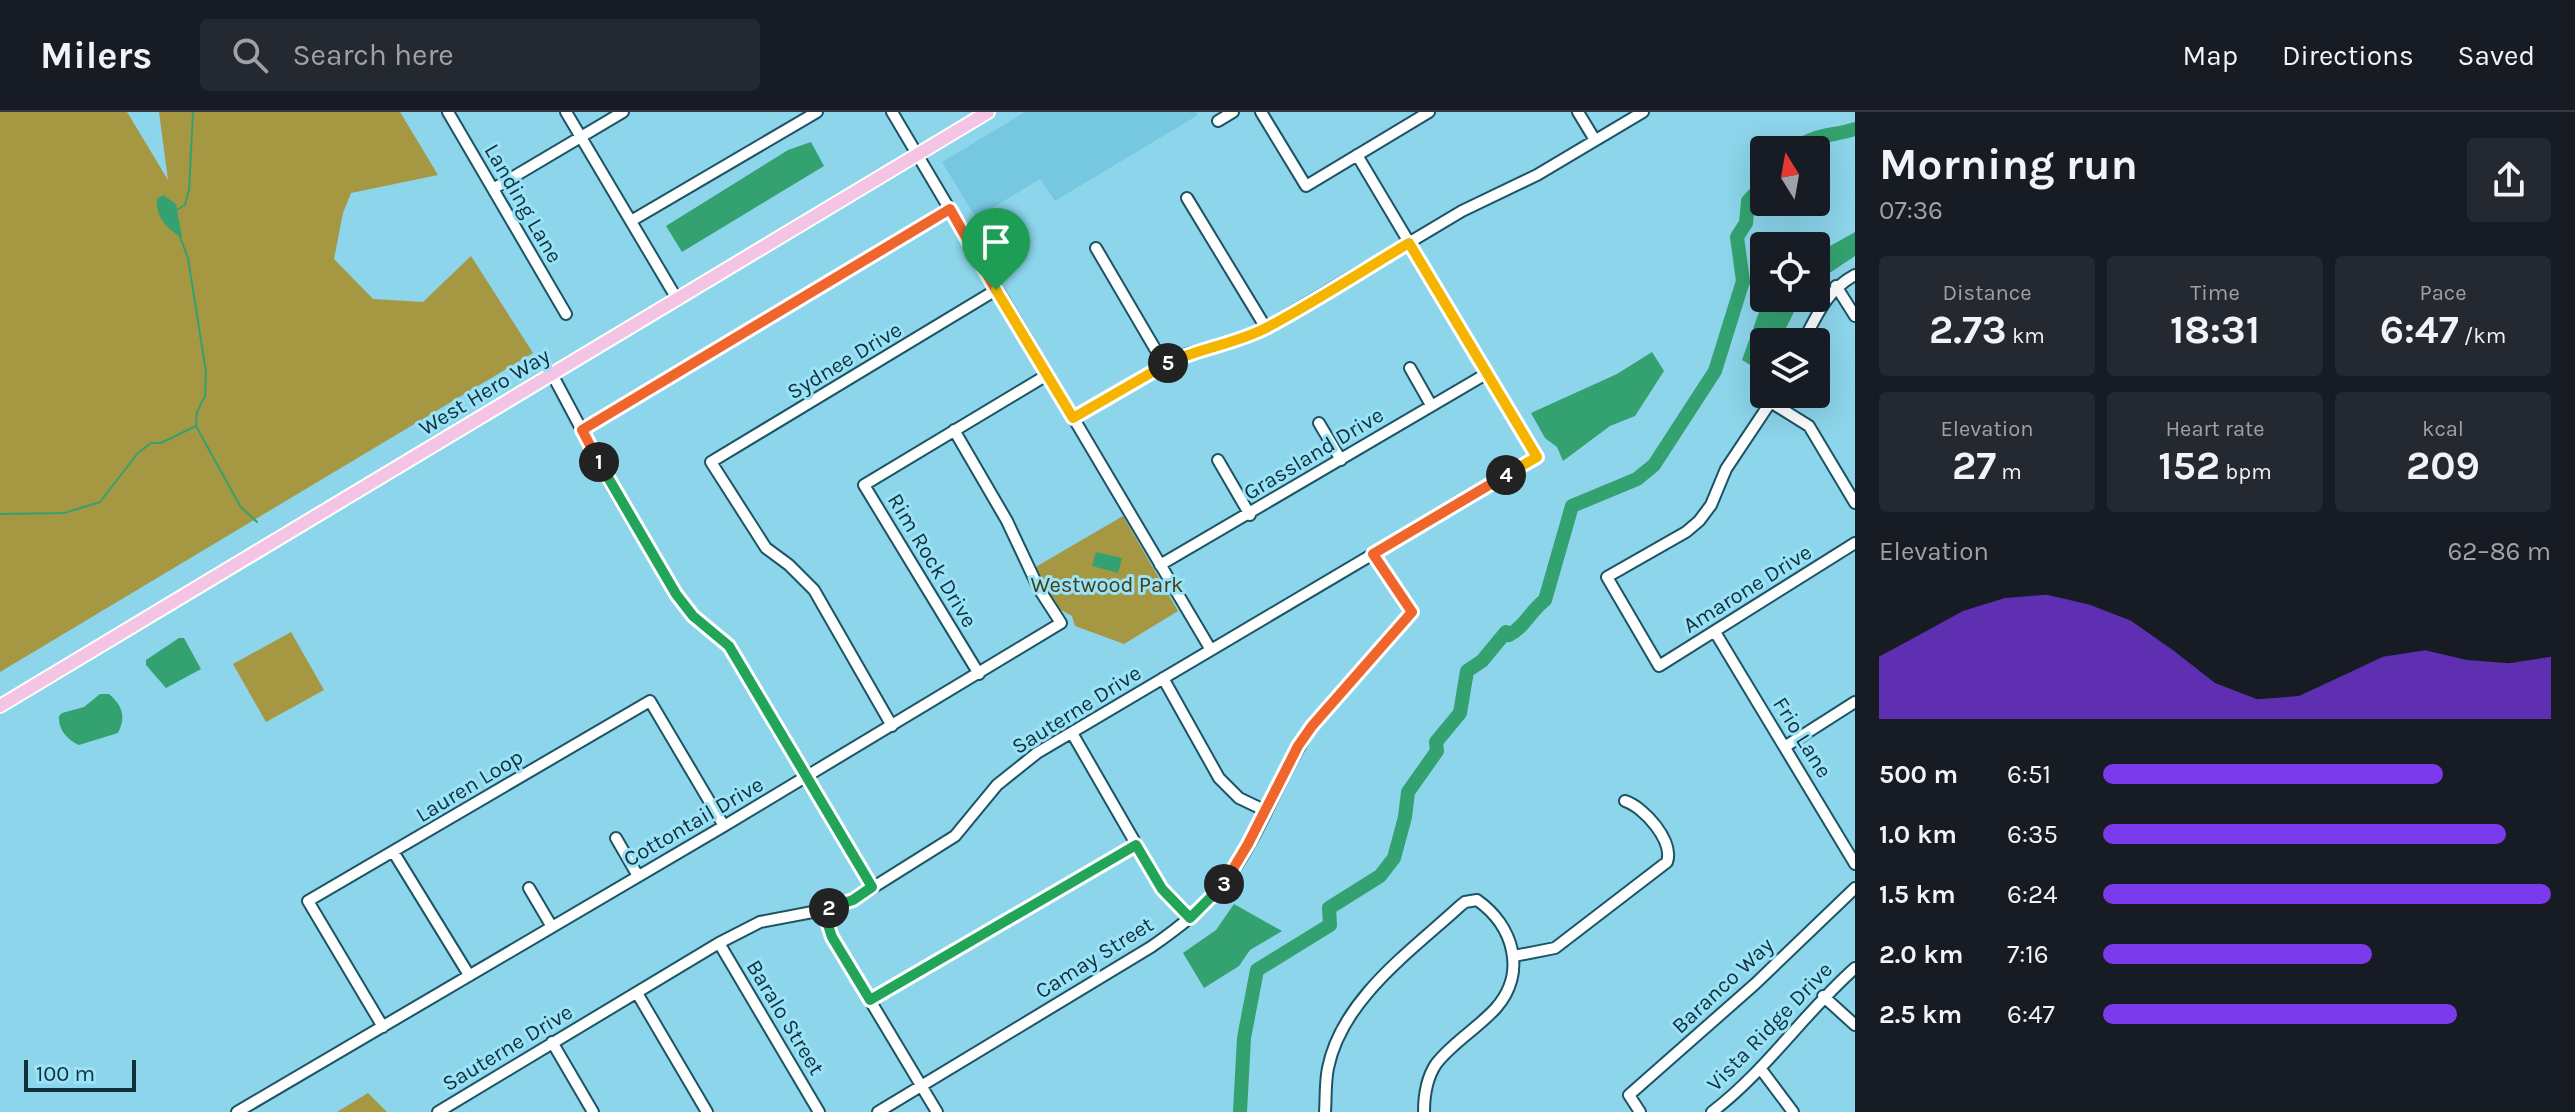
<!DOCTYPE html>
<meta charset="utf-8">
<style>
:root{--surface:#171b24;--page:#242831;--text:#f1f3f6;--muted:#9ea1a6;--line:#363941;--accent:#7c3aed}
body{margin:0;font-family:Karla,sans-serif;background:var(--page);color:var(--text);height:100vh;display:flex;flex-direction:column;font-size:30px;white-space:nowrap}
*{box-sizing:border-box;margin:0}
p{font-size:26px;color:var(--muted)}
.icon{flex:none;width:44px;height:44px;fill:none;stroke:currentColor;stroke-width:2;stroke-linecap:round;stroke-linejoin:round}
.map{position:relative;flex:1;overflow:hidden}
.sheet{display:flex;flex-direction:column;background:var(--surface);width:720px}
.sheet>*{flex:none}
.needle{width:52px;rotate:349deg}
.buttons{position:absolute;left:1750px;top:24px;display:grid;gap:16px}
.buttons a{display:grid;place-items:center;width:80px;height:80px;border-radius:8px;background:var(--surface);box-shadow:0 8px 32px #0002;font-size:40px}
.scale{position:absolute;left:24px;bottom:20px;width:112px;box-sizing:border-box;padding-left:8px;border:4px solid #123039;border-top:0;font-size:22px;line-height:28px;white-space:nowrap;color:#123039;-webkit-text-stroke:6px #99e2f8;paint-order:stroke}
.pin{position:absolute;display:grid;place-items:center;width:68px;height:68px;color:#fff;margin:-82px -34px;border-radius:50% 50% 50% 0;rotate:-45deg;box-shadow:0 0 8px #0007}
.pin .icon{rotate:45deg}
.km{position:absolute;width:40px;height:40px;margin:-20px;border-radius:50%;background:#222;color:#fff;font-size:22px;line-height:40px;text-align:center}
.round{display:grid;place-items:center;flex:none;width:84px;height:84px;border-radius:8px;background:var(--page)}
.headline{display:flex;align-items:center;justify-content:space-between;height:136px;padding:0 24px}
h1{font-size:44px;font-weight:700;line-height:60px}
.stats{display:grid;grid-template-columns:repeat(3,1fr);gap:12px;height:136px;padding:8px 24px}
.stats div{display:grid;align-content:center;border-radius:8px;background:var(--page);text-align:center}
.stats b{font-size:40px;font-weight:700}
.stats small{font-size:22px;font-weight:400}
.stats p{font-size:22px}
.chart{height:224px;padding:16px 24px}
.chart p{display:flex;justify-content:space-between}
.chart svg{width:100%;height:144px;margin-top:8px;fill:var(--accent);opacity:.7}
ul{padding:0 24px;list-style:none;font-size:26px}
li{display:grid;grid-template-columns:128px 96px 1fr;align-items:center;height:60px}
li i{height:20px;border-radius:10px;background:var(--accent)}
header{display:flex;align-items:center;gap:48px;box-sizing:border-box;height:112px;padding:0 40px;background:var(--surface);border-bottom:2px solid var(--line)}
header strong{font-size:38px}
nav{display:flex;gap:44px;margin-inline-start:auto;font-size:28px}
.search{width:560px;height:72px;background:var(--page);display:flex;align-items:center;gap:20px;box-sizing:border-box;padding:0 28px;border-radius:8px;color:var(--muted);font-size:30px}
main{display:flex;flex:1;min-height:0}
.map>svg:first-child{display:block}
</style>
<header>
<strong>Milers</strong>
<div class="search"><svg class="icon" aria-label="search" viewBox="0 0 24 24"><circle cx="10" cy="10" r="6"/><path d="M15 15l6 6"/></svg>Search here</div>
<nav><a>Map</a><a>Directions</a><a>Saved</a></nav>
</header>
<main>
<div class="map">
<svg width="1855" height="1000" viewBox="0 0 1855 1000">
<rect width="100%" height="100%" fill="#8cd5eb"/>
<path fill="#76c8e1" d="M1025 0H1196L1198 3 1055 89 1040 67 976 106 942 50Z"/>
<path fill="#a69743" d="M0 0H127L168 68 159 0H400L438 63 351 81 343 101 334 147 373 187 423 190 471 144 533 241 0 560Z
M1123 404 1178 499 1124 532 1075 514 1072 504 1059 497 1034 456Z
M291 520 324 578 266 610 233 552Z
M368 981 387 1000H337Z"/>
<path fill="#34a270" d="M811 30 824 54 682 140 666 114 788 38Z
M163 83 176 92 182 126C167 116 156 107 157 87Z
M1855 120V144L1816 170V142Z
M1764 186H1801L1779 230H1764V261L1742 248Z
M1652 240 1664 259 1635 304 1610 314 1563 349 1557 335 1545 326 1531 301 1617 262Z
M1096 440 1122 446 1118 461 1092 454Z
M179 526H184L201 557 166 576 146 553V548Z
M100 582H109C123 594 126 605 118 621L79 633C67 628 58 617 59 604L62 601 84 595Z
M1234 792 1282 819 1250 838 1239 854 1204 876 1183 841 1216 818Z"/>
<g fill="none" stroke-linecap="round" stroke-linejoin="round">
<path stroke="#34a270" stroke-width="2" d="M175 99 185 93 189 78 193 0
M1743 169 1764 178
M196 314 240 394 257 410
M0 402 64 401 100 390 138 341 151 331H161L196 314 197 300 205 284 206 260 188 146 180 125"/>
<path stroke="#34a270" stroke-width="14" d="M1795 38C1810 22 1835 24 1855 17
M1240 1000 1244 926 1257 858 1330 813 1329 796 1380 764 1394 746 1405 705 1408 680 1437 639 1436 630 1460 601 1467 559 1482 549 1506 520 1509 523C1525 515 1531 498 1545 488L1572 394 1637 367 1654 353 1715 259 1743 169 1737 125 1746 111 1748 89 1764 72"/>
<defs>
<path id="minor" d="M448 0 566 202
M566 0 677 187
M892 0 1211 538
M1261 0 1306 74 1429 0
M1578 0 1595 28
M1218 9 1233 0
M493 77 623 0
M1187 86 1266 216
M631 109 817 0
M1096 136 1164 252
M1836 174 1855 204
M1803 230C1817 203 1827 178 1855 163
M1410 256 1431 293
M552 262 610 371 676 482 693 504 729 534 872 775
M1776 282 1726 357 1711 393 1699 409 1686 420 1607 465 1659 554 1855 431
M1772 291 1809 314 1855 391
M1073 306 1164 252 1187 242 1238 228 1266 216 1462 99 1537 63 1643 0
M1319 311 1341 348
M582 318 950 97
M1218 348 1250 403
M1160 453 1486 262
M1715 520 1855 752
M979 562 864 373 1047 263
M1163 566 1219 666 1239 686 1266 699
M892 614 814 478 789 453 766 436 711 350 996 178
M1072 621 1162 777 1190 806
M1786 634 1855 590
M616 726 638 764
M394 741 469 863
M529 776 552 815
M823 798 832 825 937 1000
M719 831 819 1000
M1514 844 1555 836 1667 750C1674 729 1644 695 1625 689
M637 881 707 1000
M1823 884 1855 913
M870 888 1136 733
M383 915 308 789 650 589 724 714
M552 930 593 1000
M1760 956 1793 1000
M237 1000 724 714 1061 511 1039 477 1007 409 954 318
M438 1000 719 831 760 810 823 798 853 788 955 724 997 673 1037 641 1537 345 1357 43
M878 1000 1151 835C1177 817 1205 796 1225 770 1261 723 1279 663 1312 614L1412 500 1373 442
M1325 1000C1326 985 1325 971 1328 956 1342 887 1411 839 1460 794L1465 790 1477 788C1514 814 1527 861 1496 896 1478 916 1452 931 1436 952 1426 967 1424 983 1424 1000
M1640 1000 1629 983 1755 872 1855 776
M1712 1000C1766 959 1804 901 1855 856"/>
<path id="major" d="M0 594 988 0"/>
</defs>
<use href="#minor" stroke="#1c5464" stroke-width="14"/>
<use href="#major" stroke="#fff" stroke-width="16"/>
<use href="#minor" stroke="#fff" stroke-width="10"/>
<use href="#major" stroke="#f4c4e5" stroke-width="12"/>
</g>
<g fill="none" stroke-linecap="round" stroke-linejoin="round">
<defs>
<path id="split-1" d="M599 350 582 318 950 97 996 178"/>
<path id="split-2" d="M599 350 676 482 693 504 729 534 872 775 853 788 829 796"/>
<path id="split-3" d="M829 796 823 798 832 825 870 888 1136 733 1162 777 1190 806 1224 772"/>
<path id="split-4" d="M1224 772 1248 732 1298 634 1312 614 1412 500 1373 442 1506 363"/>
<path id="split-5" d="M1168 251C1200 236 1235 232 1266 216 1315 190 1362 159 1409 131L1537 345 1506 363"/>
<path id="split-6" d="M996 178 1073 306 1168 251"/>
</defs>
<use href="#split-1" stroke="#fff" stroke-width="16"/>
<use href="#split-2" stroke="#fff" stroke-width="16"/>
<use href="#split-3" stroke="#fff" stroke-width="16"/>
<use href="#split-4" stroke="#fff" stroke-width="16"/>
<use href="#split-5" stroke="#fff" stroke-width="16"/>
<use href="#split-6" stroke="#fff" stroke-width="16"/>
<use href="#split-1" stroke="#f0652b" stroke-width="10"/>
<use href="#split-2" stroke="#22a559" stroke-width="10"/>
<use href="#split-3" stroke="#22a559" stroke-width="10"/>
<use href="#split-4" stroke="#f0652b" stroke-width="10"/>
<use href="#split-5" stroke="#f5b400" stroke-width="10"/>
<use href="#split-6" stroke="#f5b400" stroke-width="10"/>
</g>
<g text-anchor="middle" stroke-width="6" stroke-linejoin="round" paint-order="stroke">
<g font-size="22" fill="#123039" stroke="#99e2f8">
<text transform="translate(524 91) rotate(60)" y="8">Landing Lane</text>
<text transform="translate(844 248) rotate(-31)" y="8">Sydnee Drive</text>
<text transform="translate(484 279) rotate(-31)" y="8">West Hero Way</text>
<text transform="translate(1313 341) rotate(-31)" y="8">Grassland Drive</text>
<text transform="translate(933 448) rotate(59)" y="8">Rim Rock Drive</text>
<text transform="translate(1747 476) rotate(-32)" y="8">Amarone Drive</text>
<text transform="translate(1076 597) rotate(-32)" y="8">Sauterne Drive</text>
<text transform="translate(1803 625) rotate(58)" y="8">Frio Lane</text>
<text transform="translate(469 673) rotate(-31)" y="8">Lauren Loop</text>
<text transform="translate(693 709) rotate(-30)" y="8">Cottontail Drive</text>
<text transform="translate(1094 845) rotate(-32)" y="8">Camay Street</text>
<text transform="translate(1722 873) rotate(-43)" y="8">Baranco Way</text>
<text transform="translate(786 905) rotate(59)" y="8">Baralo Street</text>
<text transform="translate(1769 914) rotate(-46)" y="8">Vista Ridge Drive</text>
<text transform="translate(507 935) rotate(-31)" y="8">Sauterne Drive</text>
</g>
<g font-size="22" fill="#463e13" stroke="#99e2f8">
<text x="1107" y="480">Westwood Park</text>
</g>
</g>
</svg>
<div class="buttons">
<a><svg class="needle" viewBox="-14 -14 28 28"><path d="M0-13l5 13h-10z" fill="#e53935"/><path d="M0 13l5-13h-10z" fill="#9ea1a6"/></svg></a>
<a><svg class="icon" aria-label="locate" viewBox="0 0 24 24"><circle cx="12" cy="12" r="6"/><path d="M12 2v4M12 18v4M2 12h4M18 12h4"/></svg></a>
<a><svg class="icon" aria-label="layers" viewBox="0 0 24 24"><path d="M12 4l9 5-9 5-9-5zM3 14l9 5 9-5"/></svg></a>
</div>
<div class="scale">100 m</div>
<div class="pin" style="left:996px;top:178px;background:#1e9e55"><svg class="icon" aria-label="arrive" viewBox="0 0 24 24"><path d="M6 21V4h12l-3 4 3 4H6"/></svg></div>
<b class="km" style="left:599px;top:350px">1</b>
<b class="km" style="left:829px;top:796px">2</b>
<b class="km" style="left:1224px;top:772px">3</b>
<b class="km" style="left:1506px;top:363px">4</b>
<b class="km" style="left:1168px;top:251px">5</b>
</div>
<section class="sheet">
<div class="headline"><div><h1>Morning run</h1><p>07:36</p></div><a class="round"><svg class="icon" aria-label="share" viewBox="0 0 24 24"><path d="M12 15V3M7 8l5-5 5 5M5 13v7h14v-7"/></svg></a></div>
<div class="stats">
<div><p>Distance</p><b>2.73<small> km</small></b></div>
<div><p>Time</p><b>18:31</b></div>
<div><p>Pace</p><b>6:47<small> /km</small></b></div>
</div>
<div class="stats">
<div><p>Elevation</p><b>27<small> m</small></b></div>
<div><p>Heart rate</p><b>152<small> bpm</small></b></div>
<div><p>kcal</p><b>209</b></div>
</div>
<div class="chart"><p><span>Elevation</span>62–86 m</p>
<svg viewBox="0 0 160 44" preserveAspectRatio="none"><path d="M0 44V25L10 18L20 11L30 7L40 6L50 9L60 14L70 23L80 33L90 38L100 37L110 31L120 25L130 23L140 26L150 27L160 25V44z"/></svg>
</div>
<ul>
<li><b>500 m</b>6:51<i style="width:76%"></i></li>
<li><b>1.0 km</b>6:35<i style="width:90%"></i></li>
<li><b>1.5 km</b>6:24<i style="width:100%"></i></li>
<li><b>2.0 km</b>7:16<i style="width:60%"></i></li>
<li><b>2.5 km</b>6:47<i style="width:79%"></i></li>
</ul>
</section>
</main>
